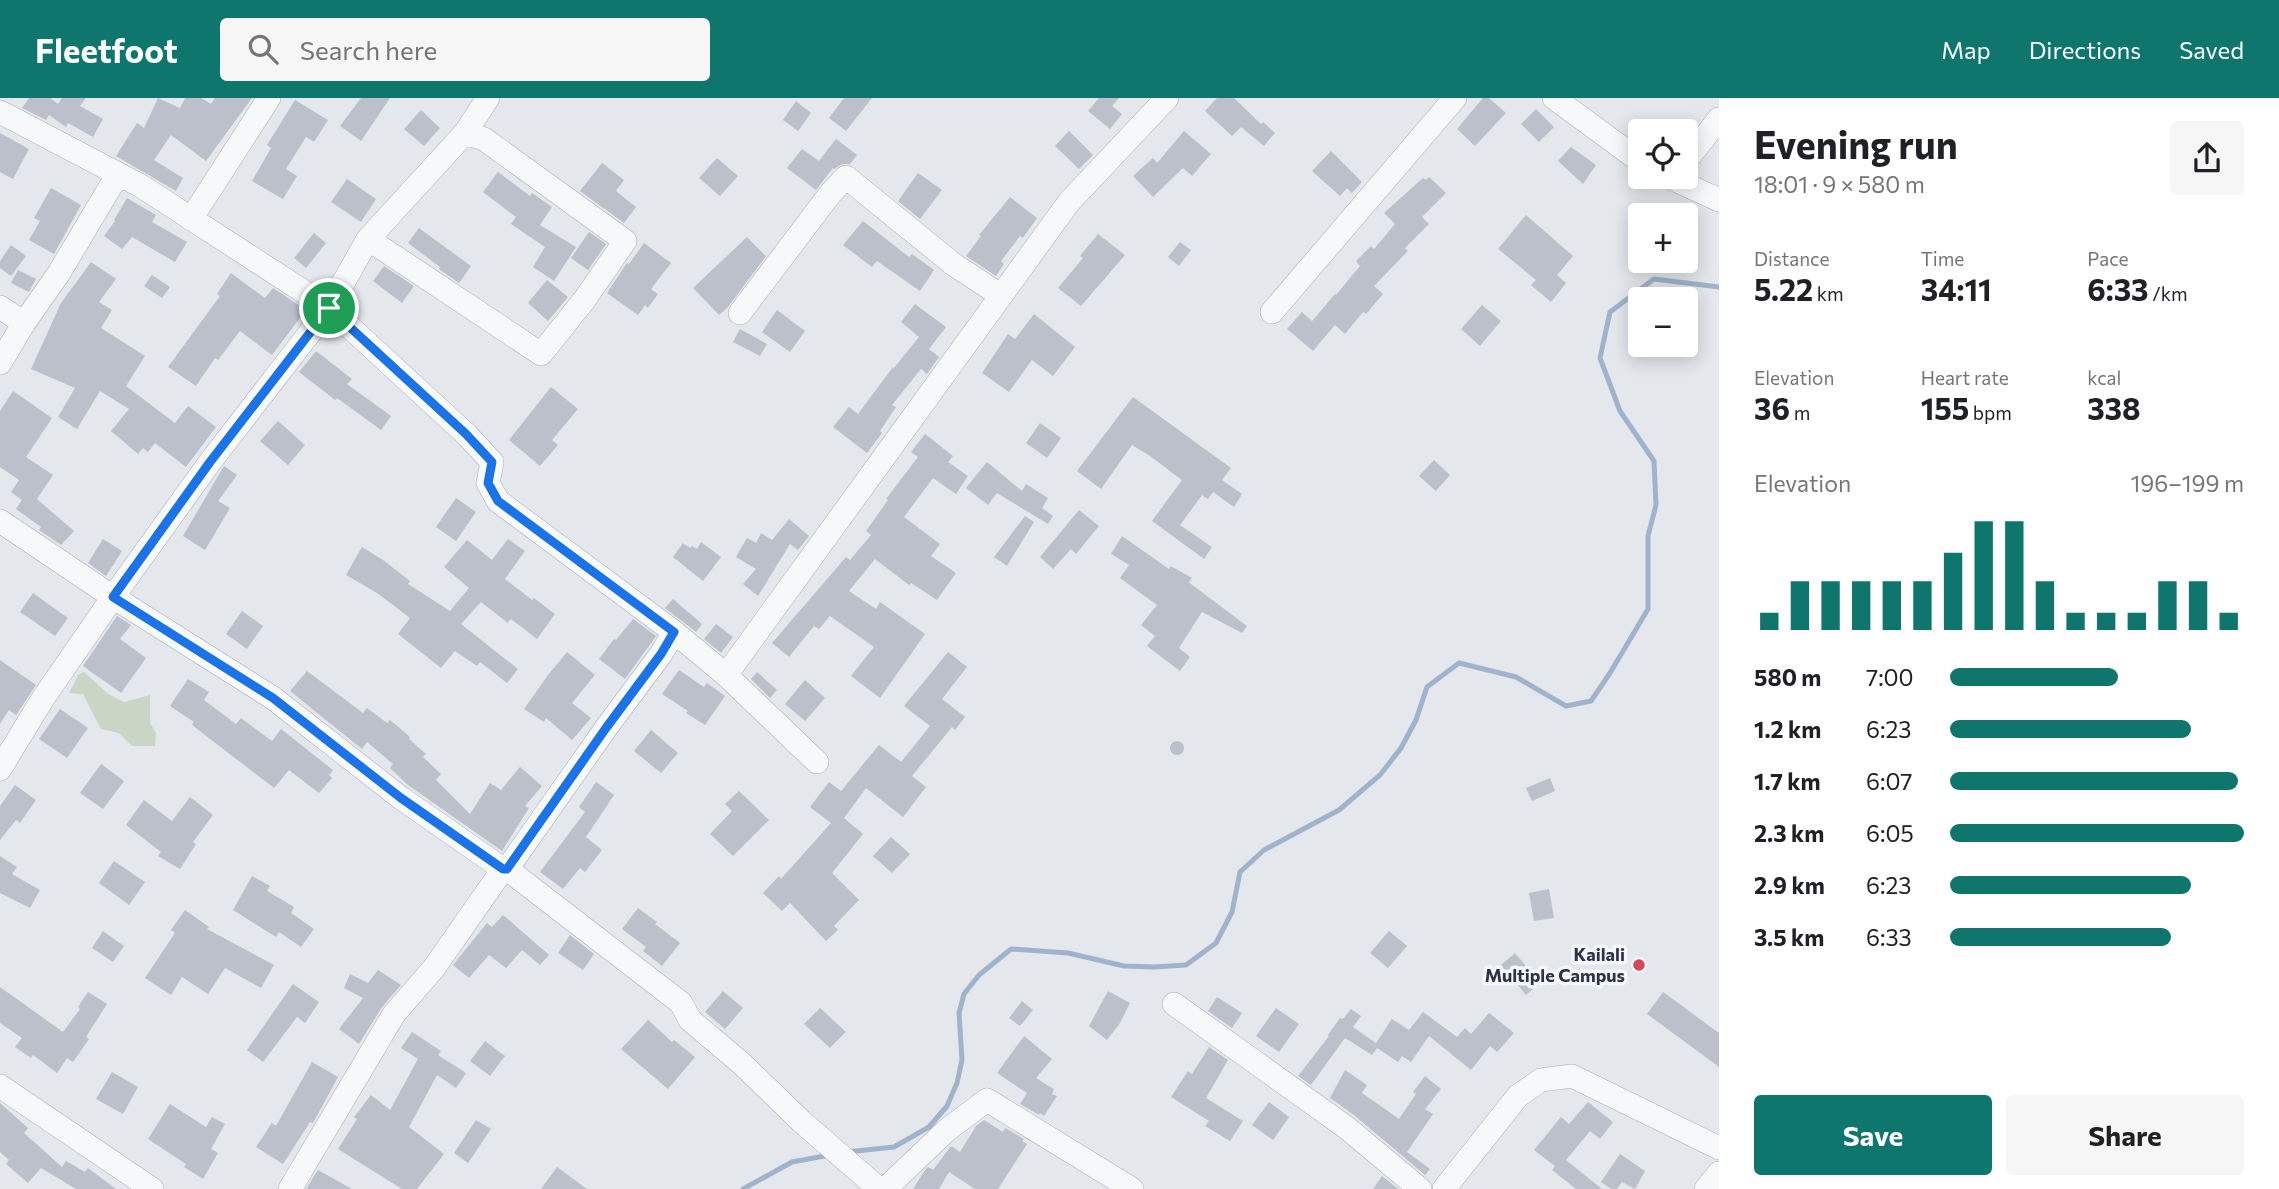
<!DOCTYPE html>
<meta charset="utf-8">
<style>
:root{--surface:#fff;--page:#f6f6f6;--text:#202124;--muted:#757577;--accent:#0f766e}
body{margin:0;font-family:Commissioner,sans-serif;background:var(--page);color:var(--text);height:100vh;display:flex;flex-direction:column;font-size:26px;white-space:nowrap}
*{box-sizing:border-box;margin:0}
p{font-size:23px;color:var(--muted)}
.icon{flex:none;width:38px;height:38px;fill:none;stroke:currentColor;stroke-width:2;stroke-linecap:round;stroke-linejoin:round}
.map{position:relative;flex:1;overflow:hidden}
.sheet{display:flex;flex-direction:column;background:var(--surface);width:560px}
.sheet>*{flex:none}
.fabs{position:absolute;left:1628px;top:21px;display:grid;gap:14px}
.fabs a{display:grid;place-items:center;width:70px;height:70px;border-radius:7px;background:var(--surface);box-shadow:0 4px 18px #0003;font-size:35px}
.pin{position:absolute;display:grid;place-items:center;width:60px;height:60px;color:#fff;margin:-30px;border:4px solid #fff;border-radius:50%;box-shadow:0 2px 7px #0007}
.round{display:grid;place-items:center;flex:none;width:74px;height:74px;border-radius:7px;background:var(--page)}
.head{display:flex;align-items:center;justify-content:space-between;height:119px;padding:0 35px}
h1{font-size:38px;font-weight:700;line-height:52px}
.metrics{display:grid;grid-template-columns:repeat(3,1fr);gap:10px;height:119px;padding:7px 35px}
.metrics div{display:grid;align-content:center}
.metrics b{font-size:30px;font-weight:700}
.metrics small{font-size:19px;font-weight:400}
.metrics p{font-size:19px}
.chart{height:196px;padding:14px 35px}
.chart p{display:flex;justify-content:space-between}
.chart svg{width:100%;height:126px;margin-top:7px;stroke:var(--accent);stroke-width:6}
.action{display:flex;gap:14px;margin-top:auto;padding:14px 35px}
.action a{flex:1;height:80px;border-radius:7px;background:var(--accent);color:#fff;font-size:28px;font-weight:700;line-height:80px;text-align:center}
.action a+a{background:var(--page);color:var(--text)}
ul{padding:0 35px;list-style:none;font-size:23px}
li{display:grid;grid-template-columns:112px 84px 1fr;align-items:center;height:52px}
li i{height:18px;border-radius:9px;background:var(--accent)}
header{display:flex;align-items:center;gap:42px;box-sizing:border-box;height:98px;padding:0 35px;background:var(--accent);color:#fff}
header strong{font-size:33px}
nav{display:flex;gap:38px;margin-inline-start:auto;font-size:24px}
.search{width:490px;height:63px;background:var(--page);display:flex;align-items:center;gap:18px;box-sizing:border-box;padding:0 24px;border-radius:7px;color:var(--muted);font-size:26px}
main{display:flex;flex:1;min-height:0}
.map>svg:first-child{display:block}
</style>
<header>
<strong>Fleetfoot</strong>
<div class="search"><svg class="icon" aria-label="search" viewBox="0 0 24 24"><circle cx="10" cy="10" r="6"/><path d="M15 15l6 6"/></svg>Search here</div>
<nav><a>Map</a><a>Directions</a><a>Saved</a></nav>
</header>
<main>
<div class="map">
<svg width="1719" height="1091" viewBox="0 0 1719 1091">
<rect width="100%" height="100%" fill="#e4e7ec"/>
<path fill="#c9d6c5" d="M84 574 108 596 124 604 150 597V625L156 635 155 648H132L119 635 101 631 83 596 69 595 78 577Z"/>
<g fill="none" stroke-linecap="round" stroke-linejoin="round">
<path stroke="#9fb4cc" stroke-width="5" d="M847 1054 894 1049 929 1029 947 1008 957 985 962 962 959 915 964 896 979 877 1011 851 1068 855 1124 868 1154 869 1186 867 1216 845 1232 814 1240 774 1264 752 1339 712 1380 677 1401 650 1416 622 1427 589 1459 565 1516 579 1566 608 1591 603 1610 575 1648 511V438L1656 407 1654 363 1620 313 1600 260 1610 214 1654 181 1719 189
M743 1091 792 1064 830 1057"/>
</g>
<path fill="#bbc0ca" d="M29 0H50L58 6 62 0H86L80 8 103 21 93 39 68 25 66 29 49 17 46 22 22 10Z
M158 0 180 10 185 0H201L211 6 215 0H252L206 63 171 37 154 62 183 80 176 93 116 58 137 25 144 30Z
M361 0H390L361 43 340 28Z
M844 0H872L846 33 829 20Z
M1099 0H1119L1112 8 1122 16 1110 31 1088 13Z
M1217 0H1234L1261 26 1263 24 1275 35 1264 48 1241 29 1232 38 1205 13Z
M1483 0H1489L1506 15 1475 48 1457 31Z
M295 2 328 22 314 44 306 39 286 71 297 78 283 101 252 83 271 50 267 47Z
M796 3 811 15 798 33 783 22Z
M1536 11 1554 29 1539 44 1521 26Z
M421 12 440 30 424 48 404 31Z
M1069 33 1093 57 1079 71 1055 48Z
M1184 33 1211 56 1192 78 1183 70 1153 99 1133 78 1153 60 1157 65Z
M0 35 29 51 13 81 0 74Z
M836 41 857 57 850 66H842L834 71 833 70 816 92 787 70 802 51 819 63Z
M1571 49 1596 67 1583 86 1558 63Z
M1331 53 1362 84 1352 95 1347 90 1340 98 1312 73Z
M717 60 738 78 720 98 699 80Z
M602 65 624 82 616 93 636 109 624 125 580 93Z
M498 74 530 98 532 95 552 109 540 127 576 149 554 183 533 169 545 149 511 126 516 119 483 94Z
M918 75 942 92 920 121 898 103Z
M1429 79 1446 95 1422 119 1429 126 1405 150 1408 153 1374 188 1383 196 1366 216 1363 214 1345 236 1335 227 1313 253 1287 231 1302 214 1312 223 1335 196 1336 197 1360 168 1356 163 1371 148 1374 151 1395 126 1384 115 1423 80 1426 82Z
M347 81 376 101 361 124 331 104Z
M51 90 81 107 54 156 29 142 40 123 34 120Z
M1010 99 1037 120 1023 140 1020 138 1001 163 1004 166 996 178 966 158 981 138 979 137Z
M127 100 156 117 152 124 187 144 175 164 132 139 122 151 104 138 115 123 114 122Z
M1526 117 1573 158 1557 177 1566 185 1551 204 1531 187 1536 182 1498 151Z
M863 123 909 159 912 156 934 172 920 193 877 163 872 169 843 147Z
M419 130 471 168 459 185 439 171 440 169 408 145Z
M589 134 606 146 588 172 571 160Z
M314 135 326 145 306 170 294 160Z
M1098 136 1125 157 1081 208 1058 190 1083 160 1080 158Z
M747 139 766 158 728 209 719 217 693 190Z
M1180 144 1191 152 1179 168 1168 159Z
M644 145 671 165 651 191 658 196 648 210 645 207 638 217 607 195 627 165 629 166Z
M11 147 26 158 11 178 0 170V163Z
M91 164 116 181 99 204 112 212 101 230 145 258 126 288 175 325 188 308 216 329 186 369 155 345 148 354 143 350 138 356 111 333 129 311 100 293 77 331 58 319 75 290 31 271 61 205Z
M384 168 414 188 402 205 373 183Z
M18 172 36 181 29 194 11 185Z
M231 175 265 200 273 190 306 212 272 257 240 233 218 262 215 260 196 288 168 269 220 198 217 196Z
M152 177 170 189 162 200 144 188Z
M547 182 568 199 548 223 528 205Z
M915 206 946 229 929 251 939 259 927 276 921 271 892 307 896 309 880 333 882 335 867 355 833 329 849 309 858 316 893 269 894 270 919 239 901 224Z
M1482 207 1501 223 1480 248 1461 231Z
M777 212 805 233 790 254 762 234Z
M1034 216 1075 249 1053 278 1032 262 1009 294 982 275 1008 236 1015 241Z
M740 231 767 246 760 258 733 244Z
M316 253 352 281 347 286 391 318 381 332 337 300 335 302 299 274Z
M551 289 578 311 552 342 558 347 540 368 509 342Z
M13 293 52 320 26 359 53 377 37 401 74 433 61 447 39 432 41 429 16 411 22 402 11 394 19 382 0 369V313Z
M1133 299 1231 370 1222 382 1242 396 1234 409 1213 394 1208 401 1202 397 1180 427 1212 449 1204 461 1152 423 1182 382 1150 358 1132 347 1101 391 1077 373Z
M278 323 305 347 288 367 260 343Z
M1040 325 1061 340 1047 360 1026 345Z
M925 336 953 358 948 364 968 378 956 396 933 380 904 419 940 446 931 458 956 475 937 502 911 485 909 487 875 461 849 493 876 511 880 504 925 536 880 600 851 578 874 549 830 518 819 531 814 528 789 559 772 545 846 459 850 462 871 437 866 433 888 402 886 401 918 359 911 354Z
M1434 362 1450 377 1436 393 1419 378Z
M987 364 1022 393 1026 386 1048 400 1042 410 1053 418 1048 426 997 395 988 407 966 390Z
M224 368 237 377 218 403 230 410 205 452 183 438Z
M456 400 476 414 456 443 436 429Z
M1079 412 1099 428 1076 456 1071 451 1053 471 1040 459Z
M1025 418 1034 424 1007 468 994 459Z
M789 421 809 438 798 452 790 446 758 498 743 486 756 471 736 459 747 440 756 445 761 435 772 442Z
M1122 438 1169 471 1171 468 1192 480 1189 484 1191 486 1247 528 1242 535 1202 514 1179 550 1190 559 1180 573 1147 548 1155 538 1141 527 1157 507 1120 480 1129 467 1111 456Z
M103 441 122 453 106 478 88 465Z
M508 441 525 453 505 481 532 502 534 500 555 516 537 541 511 521 508 525 481 504 461 526 518 571 507 585 480 564 477 568 455 553 441 570 398 536 410 520 377 495 346 477 362 449 383 462 410 483 408 486 450 513 469 490 444 469 467 442 492 462Z
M701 444 721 459 703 483 673 459 683 445 690 450 692 448 697 451Z
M33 495 68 520 55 538 20 514Z
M673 501 702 526 696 534 665 510Z
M242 513 263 528 247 551 226 536Z
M117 518 131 527 120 541 146 560 121 595 83 568Z
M633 521 656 538 625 581 599 561 614 541 616 542Z
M716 526 733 539 721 555 704 541Z
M567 554 595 577 572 605 591 620 572 642 546 620 544 624 524 611 548 577Z
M948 554 967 569 942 601 965 619 955 632 952 629 912 678 926 689 903 719 866 690 844 720 863 736 832 775 859 802 834 828 838 832 826 843 790 805 782 813 763 795 779 778 781 781 831 725 810 709 829 684 841 693 879 647 901 664 930 628 904 608Z
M0 562 36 587 16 617 9 612 0 626Z
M679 572 704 589 707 585 725 598 705 627 686 615 688 613 662 596Z
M307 573 363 615 367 610 387 625 390 622 410 639 409 641 426 656 423 659 441 676 436 682 470 716 490 685 501 692 520 669 542 688 525 708 529 710 502 753 408 687 390 670 393 666 367 644 362 651 290 593Z
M757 574 777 592 770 600 751 581Z
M188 581 209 594 204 602 236 626 241 620 272 643 281 631 333 672 329 677 332 680 319 695 289 672 274 690 192 627 194 624 170 608Z
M805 582 825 600 805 623 785 606Z
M60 611 88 630 67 660 39 641Z
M651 632 678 655 661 675 634 653Z
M1170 650a7 7 0 1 1 14 0a7 7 0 1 1-14 0Z
M101 666 124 683 103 711 80 695Z
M1550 680 1555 693 1532 703 1526 690Z
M596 684 614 697 586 739 602 752 585 774 580 770 563 791 540 774 585 714 579 709Z
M15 687 36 702 20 725 16 722 0 742V708Z
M739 693 769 722 733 758 710 736 732 713 725 706Z
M190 699 213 717 193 744 196 746 180 771 158 758 161 754 126 727 144 702 172 723Z
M891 739 910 756 892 775 873 758Z
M0 758 17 769 12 776 40 792 30 810 0 795Z
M114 763 145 784 129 807 99 785Z
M252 778 270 788 267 793 294 809 291 815 314 831 301 849 279 834 276 839 233 812Z
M1549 791 1554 820 1534 823 1529 795Z
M638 810 657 824 655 826 680 845 662 868 643 853 646 849 622 831Z
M185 812 209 829 207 831 274 867 261 890 225 870 208 896 182 879 171 897 145 880 175 835 171 832Z
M503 817 549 857 540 867 522 852 506 870 489 857 469 880 453 867 487 825 492 829Z
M103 833 124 848 113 864 92 850Z
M1389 833 1407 848 1388 870 1370 855Z
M570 837 594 856 583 872 558 855Z
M1515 855 1540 885 1526 897 1501 867Z
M378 872 401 887 382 909 359 946 339 931 363 900 344 890 350 876 368 885Z
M293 886 319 904 305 925 297 919 263 964 247 952Z
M0 889 63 934 80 911 78 909 88 894 107 906 86 939 89 941 73 964 67 960 57 975 33 957 31 960 15 949 22 940 0 925Z
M723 893 743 910 725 931 705 914Z
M1108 893 1130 905 1120 925 1107 942 1089 928Z
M1663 894 1719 935V969L1647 916Z
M1217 899 1242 915 1232 930 1208 913Z
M1022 903 1033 912 1020 928 1009 920Z
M820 910 846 934 830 950 804 926Z
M1276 910 1299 926 1279 954 1256 938Z
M1351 911 1361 918 1353 929 1376 945 1392 921 1409 932 1423 914 1457 939 1465 930 1471 936 1489 915 1514 935 1497 954 1490 948 1471 972 1429 938 1411 964 1402 958 1398 964 1377 950 1372 957 1345 940 1311 987 1298 978 1329 938 1328 937 1340 920 1343 921Z
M648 922 672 944 674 942 695 959 668 991 621 951Z
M412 934 441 953 438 957 466 975 456 990 437 977 409 1029 444 1056 417 1091H402L338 1051 357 1021 354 1019 371 997 390 1012 418 961 401 950Z
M1024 938 1052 961 1036 980 1054 991 1052 996 1057 998 1044 1018 1040 1015 1039 1017 1020 1006 1027 995 997 975Z
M485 943 505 958 490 978 470 963Z
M1209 949 1228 962 1206 1000 1243 1023 1230 1043 1205 1028 1209 1023 1171 999 1188 973 1192 976Z
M312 964 338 979 313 1025 310 1024 283 1066 256 1049 272 1025 276 1028Z
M1345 972 1367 987 1362 995 1399 1021 1416 996 1413 994 1425 978 1441 991 1425 1011 1433 1016 1407 1054 1430 1071 1425 1077 1354 1017 1330 1000Z
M112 974 138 989 123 1016 96 1001Z
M1269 1004 1289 1019 1273 1042 1252 1027Z
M1588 1004 1613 1024 1600 1041 1590 1033 1566 1062 1602 1091H1576L1552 1072 1555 1068 1534 1052 1561 1019 1569 1026Z
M0 1005 28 1030 24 1035 62 1069 66 1063 85 1074 88 1070 116 1091H76L41 1070 28 1085 6 1066 9 1062 0 1054Z
M170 1006 206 1029 212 1019 225 1026 211 1051 218 1055 203 1081 184 1069 186 1066 148 1041Z
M476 1022 491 1031 468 1065 454 1055Z
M984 1022 1003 1034 1005 1030 1024 1041 1022 1043 1027 1046 998 1091H975L949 1074 939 1091H913L925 1072 928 1069 933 1072 951 1048 960 1054 976 1028Z
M1620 1056 1645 1073 1635 1091 1622 1084 1617 1091H1611L1601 1084Z
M557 1069 587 1091H541Z
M318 1072 352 1091H306Z
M1382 1078 1398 1091H1373Z"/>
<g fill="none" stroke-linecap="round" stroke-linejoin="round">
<defs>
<path id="street" d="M1554 0 1640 63
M0 14 141 88 329 210 466 336 492 364 488 385 498 403 674 534 726 577 817 664
M1685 64 1719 21
M1669 79 1719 102
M191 121 269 0
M368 141 541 256 585 201 625 143 484 41 465 35
M0 209 24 225
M1272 214 1455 0
M740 215 830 96 846 79 953 166 1000 197
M0 265 24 225 59 175 118 76
M0 423 113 499 273 600 401 700 503 771
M726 577 1069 104 1167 0
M0 671 42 602 113 499 210 364 329 210 368 141 465 35 488 0
M507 771 681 905 690 922 741 965 801 1023 879 1091
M1174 906 1347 1030 1420 1091
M0 988 152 1091
M290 1091 394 916 434 870 503 771H507L606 630 661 556 674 534
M885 1091 947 1032 987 1002 1132 1091
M1444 1091 1518 998 1541 982 1572 978 1719 1050
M1706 1091 1719 1075"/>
</defs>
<use href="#street" stroke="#a9aeb7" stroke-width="24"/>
<use href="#street" stroke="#f7f8fa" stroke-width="23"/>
</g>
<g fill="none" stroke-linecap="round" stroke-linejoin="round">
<defs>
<path id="route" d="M329 210 466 336 492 364 488 385 498 403 674 534 661 556 606 630 507 771H503L401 700 273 600 113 499 210 364Z"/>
</defs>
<use href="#route" stroke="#fff" stroke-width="14"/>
<use href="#route" stroke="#1a73e8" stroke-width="9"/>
</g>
<circle fill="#d1495b" stroke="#f4f6f9" stroke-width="2.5" cx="1639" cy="867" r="7"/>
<g text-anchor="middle" stroke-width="7" stroke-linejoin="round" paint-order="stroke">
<g font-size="18" font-weight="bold" fill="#2b3445" stroke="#f4f6f9" text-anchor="end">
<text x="1625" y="863">Kailali<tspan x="1625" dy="21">Multiple Campus</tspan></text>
</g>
</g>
</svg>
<div class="fabs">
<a><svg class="icon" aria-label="locate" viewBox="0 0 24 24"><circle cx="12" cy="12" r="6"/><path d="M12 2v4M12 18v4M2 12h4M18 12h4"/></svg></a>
<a>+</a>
<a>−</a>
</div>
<div class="pin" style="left:329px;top:210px;background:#1e9e55"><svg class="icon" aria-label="arrive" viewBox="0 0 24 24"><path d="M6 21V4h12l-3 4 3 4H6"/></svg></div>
</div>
<section class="sheet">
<div class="head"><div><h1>Evening run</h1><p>18:01 · 9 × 580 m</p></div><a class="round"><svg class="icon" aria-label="share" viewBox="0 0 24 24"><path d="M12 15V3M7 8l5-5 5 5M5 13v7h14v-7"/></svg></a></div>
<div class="metrics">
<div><p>Distance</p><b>5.22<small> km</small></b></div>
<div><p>Time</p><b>34:11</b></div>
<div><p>Pace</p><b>6:33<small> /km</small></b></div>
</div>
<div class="metrics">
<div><p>Elevation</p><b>36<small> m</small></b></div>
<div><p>Heart rate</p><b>155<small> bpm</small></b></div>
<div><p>kcal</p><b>338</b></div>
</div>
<div class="chart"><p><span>Elevation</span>196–199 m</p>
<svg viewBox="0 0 160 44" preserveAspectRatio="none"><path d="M5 44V38M15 44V27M25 44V27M35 44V27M45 44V27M55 44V27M65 44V17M75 44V6M85 44V6M95 44V27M105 44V38M115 44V38M125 44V38M135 44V27M145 44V27M155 44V38"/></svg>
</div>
<ul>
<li><b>580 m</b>7:00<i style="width:57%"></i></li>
<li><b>1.2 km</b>6:23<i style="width:82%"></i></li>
<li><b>1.7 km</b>6:07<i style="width:98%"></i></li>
<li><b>2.3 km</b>6:05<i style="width:100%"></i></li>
<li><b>2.9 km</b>6:23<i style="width:82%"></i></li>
<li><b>3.5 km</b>6:33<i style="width:75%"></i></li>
</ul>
<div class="action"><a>Save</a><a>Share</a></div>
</section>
</main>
